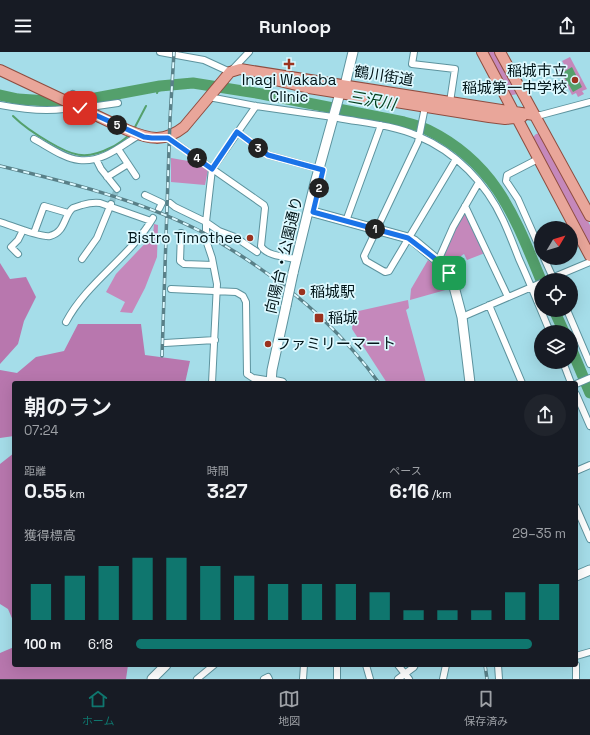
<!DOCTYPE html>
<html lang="ja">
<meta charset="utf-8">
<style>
:root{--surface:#171b24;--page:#20242c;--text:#f1f3f6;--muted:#9ea1a6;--line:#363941;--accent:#0f766e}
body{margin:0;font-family:"Space Grotesk","Noto Sans JP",sans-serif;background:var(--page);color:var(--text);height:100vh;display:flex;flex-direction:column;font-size:15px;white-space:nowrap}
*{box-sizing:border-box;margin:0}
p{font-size:13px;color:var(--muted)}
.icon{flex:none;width:22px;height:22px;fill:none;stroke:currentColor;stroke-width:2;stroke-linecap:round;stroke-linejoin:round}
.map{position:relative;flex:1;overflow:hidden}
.panel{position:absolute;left:12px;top:329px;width:566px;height:286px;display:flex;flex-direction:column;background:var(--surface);border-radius:4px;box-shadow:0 4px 16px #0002}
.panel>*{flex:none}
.needle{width:26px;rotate:52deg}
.controls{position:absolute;left:534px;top:169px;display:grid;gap:8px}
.controls a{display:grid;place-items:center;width:44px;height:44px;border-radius:50%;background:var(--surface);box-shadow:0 4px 16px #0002;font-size:20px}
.pin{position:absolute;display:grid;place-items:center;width:34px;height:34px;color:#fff;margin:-17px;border-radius:8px;box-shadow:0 2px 6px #0006}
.km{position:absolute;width:20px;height:20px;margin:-10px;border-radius:50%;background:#222;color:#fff;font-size:11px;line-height:20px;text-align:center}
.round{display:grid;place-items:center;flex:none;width:42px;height:42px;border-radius:21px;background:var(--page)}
.headline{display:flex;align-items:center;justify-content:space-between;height:68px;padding:0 12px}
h1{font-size:22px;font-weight:600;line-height:30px}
.stats{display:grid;grid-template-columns:repeat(3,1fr);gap:6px;height:68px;padding:4px 12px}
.stats div{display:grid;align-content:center}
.stats b{font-size:20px;font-weight:600}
.stats small{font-size:11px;font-weight:400}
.stats p{font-size:11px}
.chart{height:112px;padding:8px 12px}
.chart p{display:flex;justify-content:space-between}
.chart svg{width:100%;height:72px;margin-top:4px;stroke:var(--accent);stroke-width:6}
ul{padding:0 12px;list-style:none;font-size:13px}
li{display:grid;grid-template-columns:64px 48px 1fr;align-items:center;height:30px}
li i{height:10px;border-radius:5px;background:var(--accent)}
header{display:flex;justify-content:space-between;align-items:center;height:52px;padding:0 12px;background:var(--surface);font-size:18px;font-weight:600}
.tab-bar{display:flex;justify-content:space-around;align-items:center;height:56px;border-top:1px solid var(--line);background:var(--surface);font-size:11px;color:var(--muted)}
.tab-bar a{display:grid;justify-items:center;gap:2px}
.tab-bar .on{color:var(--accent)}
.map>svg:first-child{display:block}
</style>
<header><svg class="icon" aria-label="menu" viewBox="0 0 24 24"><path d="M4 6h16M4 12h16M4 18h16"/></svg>Runloop<svg class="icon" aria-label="share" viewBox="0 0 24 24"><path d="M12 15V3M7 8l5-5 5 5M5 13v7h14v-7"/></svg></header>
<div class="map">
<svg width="590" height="627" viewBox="0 0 590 627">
<rect width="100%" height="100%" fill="#a5dde9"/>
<path fill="#c588bb" d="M487 0H496L517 42 508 44Z
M570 5 587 37 582 39 584 42 578 45 576 41 572 43 559 18 565 14 562 9Z
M540 81 556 113 590 173V199L532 86 536 82Z
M171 106 194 110 208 118 205 133 171 130Z
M464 160H465L485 201 467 208 464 202 461 204V206L448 210 444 204 455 176Z
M154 172 158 173 157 205 145 236 132 261 120 260 125 250 106 240 116 222 153 183Z
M428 208C439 216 447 224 449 237L410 248 411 237Z
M408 248 409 256 406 258 426 331H387L352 277 354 260Z"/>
<path fill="#b877ae" d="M0 211 10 227 26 225 36 245 24 269 18 292 0 312Z
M78 272H141L145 303 190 309 185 331H14V384L0 386V318L17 321 36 305 64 299Z
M14 401V571L8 557 0 552V412Z
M14 595V613H128L126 627H0V601Z"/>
<path fill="#54a06c" d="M572 15 582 35 573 40 562 21Z"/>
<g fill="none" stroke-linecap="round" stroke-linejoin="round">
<path stroke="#54a06c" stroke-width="2" d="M157 41 160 34
M13 64C24 75 35 82 49 90 71 103 85 109 110 96 117 93 124 88 130 82
M134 77 146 54"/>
<path stroke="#54a06c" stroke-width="11" d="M0 43 18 47 48 49 90 47 160 34 193 31 262 42 404 70C412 72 420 74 428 78 495 111 514 163 541 228
M554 258 564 280
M571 296 590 341"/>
<path stroke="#8cbfca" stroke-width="6" stroke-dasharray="6 3" stroke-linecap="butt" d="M111 152 117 137
M206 180 207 191"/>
<defs>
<path id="street" d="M160 0 204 8 230 20 249 0
M414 0 412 12 455 17 450 50
M209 45 256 54 333 65
M0 53C21 57 42 60 64 57L67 55 73 42
M425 55 418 90 364 204 366 209 385 220 389 219 456 107
M88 60 97 54 118 51
M534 63H541L590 50
M338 66C365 71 393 73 418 84 456 100 486 131 503 168 509 181 514 194 519 207 530 231 540 256 550 280
M237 80 268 103 323 118
M168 86 264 153 265 156 261 194C266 204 286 205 296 207
M34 87C47 94 65 107 79 108 102 111 121 94 139 83
M118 97 136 124
M96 107 101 117 117 137
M538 107 507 123 506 129 518 147 541 199
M107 125 128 112
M145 143 162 151 159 157
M170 151 175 155 206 170 219 179 235 185 257 200
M465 154 508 245
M346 169 381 73
M0 170C10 173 41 186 50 184 66 180 64 162 73 156 76 155 79 154 82 153 89 151 93 150 100 151L151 169
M206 180V170L212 117 256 54
M34 181 44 154 68 161
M181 181 180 209 184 212 213 213
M207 191 212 206 217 232 212 331
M18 202 11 195 18 188 23 178
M544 206 554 228
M82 207 97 186 111 152
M438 209 453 175 479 130
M547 228 590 210
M171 237 236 240 243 244 246 250 247 322 253 326 272 329
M489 253 522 331
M567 258 590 312
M462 265 541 231
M66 270C87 230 130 205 153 166
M165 291 215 288
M563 310 571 331
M576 332 590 326
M576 342 590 374
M576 419 590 413
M576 455 590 487
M576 604 590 600
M337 613V627
M366 613 370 627
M398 613 409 627
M498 613 499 627
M576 613V627
M197 627 214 613
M264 627 268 625 269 627
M303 627 304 613
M398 627 414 615 415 613
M443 627 446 613"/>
<path id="secondary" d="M313 160 408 186 414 189 438 209 449 220 452 227 462 265 470 331
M293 221 315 131 340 41 345 33 353 0
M272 329 282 331
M271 331 272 318 286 254
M576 524 590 518
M152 627 166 613"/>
<path id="primary" d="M482 0 590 204
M500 0 590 164
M0 18 127 78C149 87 164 91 184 75L230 20 240 17 534 63
M275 28 309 36 489 65 505 67 522 65"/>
</defs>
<use href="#street" stroke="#5d939e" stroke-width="8"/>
<use href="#secondary" stroke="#5d939e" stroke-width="11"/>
<use href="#primary" stroke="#8f4d40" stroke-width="12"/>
<use href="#street" stroke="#fff" stroke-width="6"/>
<use href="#secondary" stroke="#fff" stroke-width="9"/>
<use href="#primary" stroke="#e9a69a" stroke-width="10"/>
<defs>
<path id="rail" d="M0 114C67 130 136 147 198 178 208 183 217 189 227 195 285 230 339 276 379 331
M162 304 170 67 174 0
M485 613 487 627"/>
</defs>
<use href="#rail" stroke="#598088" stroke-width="3.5"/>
<use href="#rail" stroke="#ddf9ff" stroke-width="2" stroke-dasharray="6" stroke-linecap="butt"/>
<defs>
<path id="secondary-bridge" d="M286 254 293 221"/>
</defs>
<use href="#secondary-bridge" stroke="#5d939e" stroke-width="11" stroke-linecap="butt"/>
<use href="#secondary-bridge" stroke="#fff" stroke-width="9"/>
</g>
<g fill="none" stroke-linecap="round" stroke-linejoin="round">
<defs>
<path id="route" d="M80 56 144 85 152 86H168L212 117 237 80 268 103 323 118 313 160 408 186 438 209 449 221"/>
</defs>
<use href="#route" stroke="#fff" stroke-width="8"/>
<use href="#route" stroke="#1a73e8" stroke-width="5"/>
</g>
<g fill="#9b321f" stroke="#ddf9ff" stroke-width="1.5">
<path d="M287 6h4v4h4v4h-4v4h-4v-4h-4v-4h4z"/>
<circle cx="575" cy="28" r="4"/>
<circle cx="250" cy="186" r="4"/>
<circle cx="302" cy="240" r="4"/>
<rect x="314" y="261" width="10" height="10" rx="2"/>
<circle cx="268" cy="292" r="4"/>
</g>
<g text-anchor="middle" stroke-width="3.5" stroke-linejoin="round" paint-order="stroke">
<g font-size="15" fill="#011418" stroke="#ddf9ff" text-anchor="start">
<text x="567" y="24" text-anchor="end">稲城市立<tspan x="567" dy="17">稲城第一中学校</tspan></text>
<text x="289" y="33" text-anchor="middle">Inagi Wakaba<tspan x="289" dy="17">Clinic</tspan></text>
<text x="242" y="191" text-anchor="end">Bistro Timothee</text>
<text x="310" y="245">稲城駅</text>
<text x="328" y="271">稲城</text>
<text x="276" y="297">ファミリーマート</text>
</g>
<g font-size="15" fill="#011418" stroke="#ddf9ff">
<text transform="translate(384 24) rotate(9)" y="5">鶴川街道</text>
<text transform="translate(284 203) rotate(-77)" y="5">向陽台・公園通り</text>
</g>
<g font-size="16" font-style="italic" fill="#003f1c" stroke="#ddf9ff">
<text transform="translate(372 48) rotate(10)" y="6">三沢川</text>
</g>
</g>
</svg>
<div class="controls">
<a><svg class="needle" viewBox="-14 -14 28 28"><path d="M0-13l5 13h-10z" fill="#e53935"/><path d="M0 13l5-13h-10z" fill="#9ea1a6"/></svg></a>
<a><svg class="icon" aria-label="locate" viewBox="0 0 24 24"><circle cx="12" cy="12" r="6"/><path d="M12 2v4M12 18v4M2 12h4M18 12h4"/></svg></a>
<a><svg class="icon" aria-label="layers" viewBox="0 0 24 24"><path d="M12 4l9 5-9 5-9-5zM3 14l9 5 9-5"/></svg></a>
</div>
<div class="pin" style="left:449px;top:221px;background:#1e9e55"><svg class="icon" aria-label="arrive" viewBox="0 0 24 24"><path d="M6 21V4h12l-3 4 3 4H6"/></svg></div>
<div class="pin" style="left:80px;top:56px;background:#d93025"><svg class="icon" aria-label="check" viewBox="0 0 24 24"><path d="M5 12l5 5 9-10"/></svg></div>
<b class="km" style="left:375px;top:177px">1</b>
<b class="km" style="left:319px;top:136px">2</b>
<b class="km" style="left:258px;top:96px">3</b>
<b class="km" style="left:197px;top:106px">4</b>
<b class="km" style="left:117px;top:73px">5</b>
<section class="panel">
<div class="headline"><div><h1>朝のラン</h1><p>07:24</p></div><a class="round"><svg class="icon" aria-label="share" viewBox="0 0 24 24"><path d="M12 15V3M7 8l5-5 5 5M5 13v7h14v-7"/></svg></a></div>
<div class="stats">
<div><p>距離</p><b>0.55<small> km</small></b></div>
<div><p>時間</p><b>3:27</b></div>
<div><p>ペース</p><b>6:16<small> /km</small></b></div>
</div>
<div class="chart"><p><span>獲得標高</span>29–35 m</p>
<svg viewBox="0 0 160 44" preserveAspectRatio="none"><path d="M5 44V22M15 44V17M25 44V11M35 44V6M45 44V6M55 44V11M65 44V17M75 44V22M85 44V22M95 44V22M105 44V27M115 44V38M125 44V38M135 44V38M145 44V27M155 44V22"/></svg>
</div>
<ul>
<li><b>100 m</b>6:18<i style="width:92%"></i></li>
</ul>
</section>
</div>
<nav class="tab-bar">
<a class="on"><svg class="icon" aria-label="home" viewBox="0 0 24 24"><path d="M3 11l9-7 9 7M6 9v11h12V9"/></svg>ホーム</a>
<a><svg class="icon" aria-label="map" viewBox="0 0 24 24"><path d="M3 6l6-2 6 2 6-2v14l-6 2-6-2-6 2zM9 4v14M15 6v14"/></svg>地図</a>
<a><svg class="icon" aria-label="saved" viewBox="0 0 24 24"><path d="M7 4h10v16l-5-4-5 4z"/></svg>保存済み</a>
</nav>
